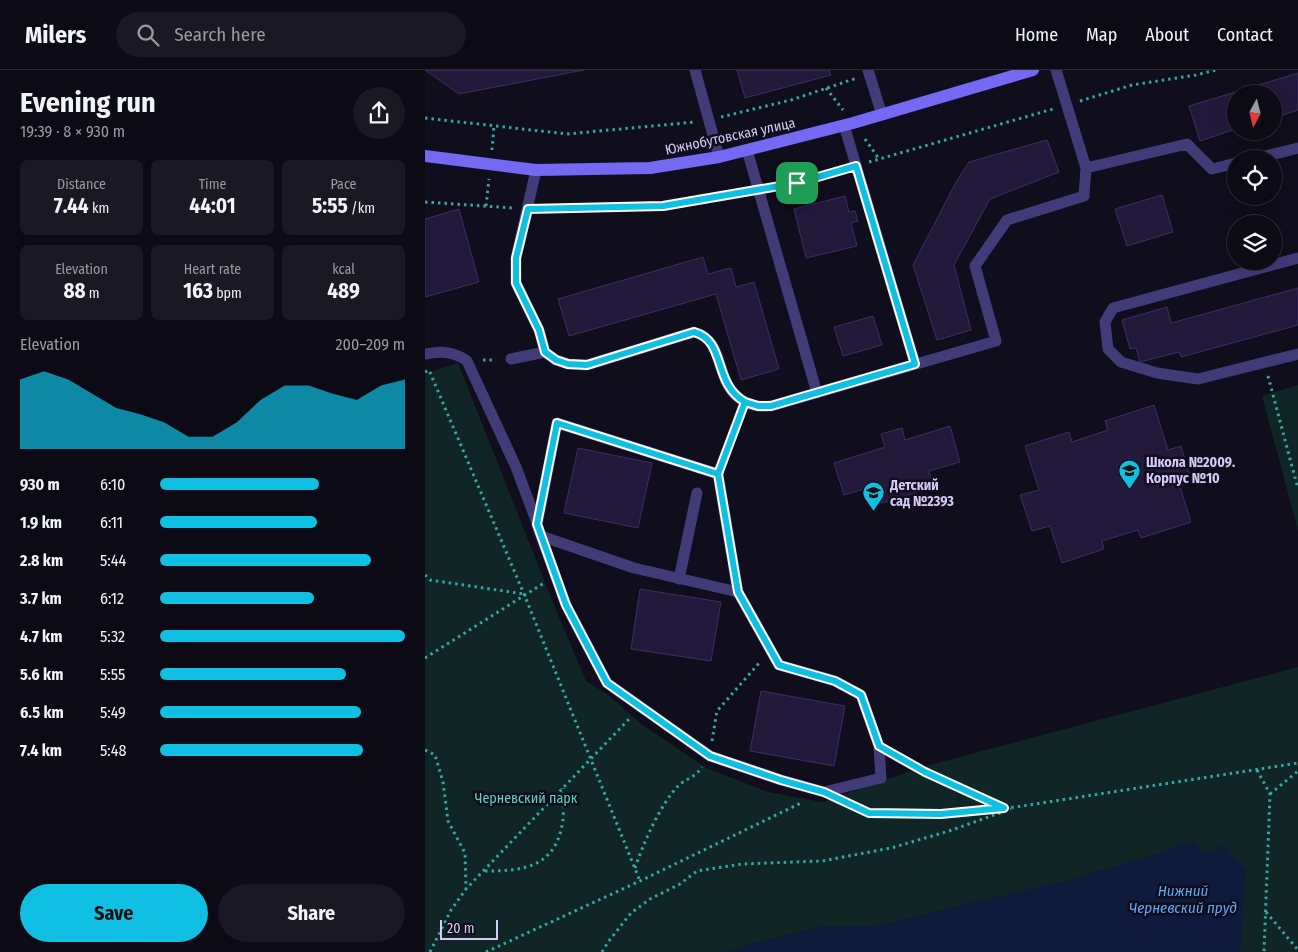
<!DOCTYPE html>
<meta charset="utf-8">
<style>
:root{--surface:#0c0a15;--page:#1a1822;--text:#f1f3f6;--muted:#9a9aa0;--line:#2c2b34;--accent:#10c0e2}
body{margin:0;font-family:"Fira Sans Condensed",sans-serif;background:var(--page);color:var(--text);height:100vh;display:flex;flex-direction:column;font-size:19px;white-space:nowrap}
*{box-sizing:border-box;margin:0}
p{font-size:16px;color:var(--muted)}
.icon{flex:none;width:28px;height:28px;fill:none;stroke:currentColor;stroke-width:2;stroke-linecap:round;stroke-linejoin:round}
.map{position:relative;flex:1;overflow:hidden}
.panel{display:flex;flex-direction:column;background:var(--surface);width:425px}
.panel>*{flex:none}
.needle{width:32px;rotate:187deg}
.buttons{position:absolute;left:802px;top:15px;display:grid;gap:10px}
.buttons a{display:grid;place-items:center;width:55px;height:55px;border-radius:50%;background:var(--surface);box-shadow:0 5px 20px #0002,0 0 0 1px var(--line);font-size:25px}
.scale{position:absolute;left:15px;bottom:12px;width:58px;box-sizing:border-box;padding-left:5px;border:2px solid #d4cbfb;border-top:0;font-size:14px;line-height:18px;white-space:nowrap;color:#d4cbfb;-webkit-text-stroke:4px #100d1c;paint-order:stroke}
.pin{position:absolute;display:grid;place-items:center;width:42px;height:42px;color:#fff;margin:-21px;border-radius:10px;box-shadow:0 2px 8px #0006}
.round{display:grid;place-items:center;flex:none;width:52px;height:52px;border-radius:26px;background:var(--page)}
.head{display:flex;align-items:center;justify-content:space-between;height:85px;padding:0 20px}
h1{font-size:28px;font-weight:700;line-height:38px}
.metrics{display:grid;grid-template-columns:repeat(3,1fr);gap:8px;height:85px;padding:5px 20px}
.metrics div{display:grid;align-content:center;border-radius:8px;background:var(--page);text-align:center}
.metrics b{font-size:21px;font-weight:700}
.metrics small{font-size:14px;font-weight:400}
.metrics p{font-size:14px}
.chart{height:140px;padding:10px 20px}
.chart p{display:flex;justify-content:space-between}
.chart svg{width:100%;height:90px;margin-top:5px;fill:var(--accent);opacity:.7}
.button{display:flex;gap:10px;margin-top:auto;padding:10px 20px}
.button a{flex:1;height:58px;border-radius:30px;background:var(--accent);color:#111;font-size:20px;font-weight:700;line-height:58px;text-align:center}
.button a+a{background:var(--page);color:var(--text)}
ul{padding:0 20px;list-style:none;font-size:16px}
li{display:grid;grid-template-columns:80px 60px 1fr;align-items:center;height:38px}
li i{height:12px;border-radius:6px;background:var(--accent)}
header{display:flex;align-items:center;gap:30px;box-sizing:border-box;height:70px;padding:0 25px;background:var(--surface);border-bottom:1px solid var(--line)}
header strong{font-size:24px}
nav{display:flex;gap:28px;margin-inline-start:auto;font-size:18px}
.search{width:350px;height:45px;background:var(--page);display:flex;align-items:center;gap:12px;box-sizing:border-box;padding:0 18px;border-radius:28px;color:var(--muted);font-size:19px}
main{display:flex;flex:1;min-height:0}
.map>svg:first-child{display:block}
</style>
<header>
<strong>Milers</strong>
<div class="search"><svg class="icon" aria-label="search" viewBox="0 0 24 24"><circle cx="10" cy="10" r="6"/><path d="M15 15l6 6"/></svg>Search here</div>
<nav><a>Home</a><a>Map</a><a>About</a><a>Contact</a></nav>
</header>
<main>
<section class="panel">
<div class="head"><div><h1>Evening run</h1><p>19:39 · 8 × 930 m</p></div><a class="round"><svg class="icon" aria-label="share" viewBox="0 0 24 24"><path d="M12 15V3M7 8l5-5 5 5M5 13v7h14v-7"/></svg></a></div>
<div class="metrics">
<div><p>Distance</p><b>7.44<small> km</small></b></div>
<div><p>Time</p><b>44:01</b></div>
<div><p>Pace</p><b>5:55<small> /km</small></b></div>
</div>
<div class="metrics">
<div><p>Elevation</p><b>88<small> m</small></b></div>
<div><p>Heart rate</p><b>163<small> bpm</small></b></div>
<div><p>kcal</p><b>489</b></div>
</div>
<div class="chart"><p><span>Elevation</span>200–209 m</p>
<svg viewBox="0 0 160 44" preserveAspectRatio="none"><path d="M0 44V10L10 6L20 10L30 17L40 24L50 27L60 31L70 38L80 38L90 31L100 20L110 13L120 13L130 17L140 20L150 13L160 10V44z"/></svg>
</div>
<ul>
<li><b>930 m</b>6:10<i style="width:65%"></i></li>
<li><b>1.9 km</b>6:11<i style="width:64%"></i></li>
<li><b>2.8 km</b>5:44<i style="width:86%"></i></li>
<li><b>3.7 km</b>6:12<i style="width:63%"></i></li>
<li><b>4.7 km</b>5:32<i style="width:100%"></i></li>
<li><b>5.6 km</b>5:55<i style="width:76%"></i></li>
<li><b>6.5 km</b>5:49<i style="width:82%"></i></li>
<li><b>7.4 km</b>5:48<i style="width:83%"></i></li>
</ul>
<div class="button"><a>Save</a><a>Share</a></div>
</section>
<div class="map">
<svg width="873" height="882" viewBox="0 0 873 882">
<rect width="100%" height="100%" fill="#100d1c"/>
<path fill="#102525" d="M33 293 131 540 161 611 182 624 219 656 282 698 343 722 397 732 497 697 873 597V882H0V304Z
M873 315V460L837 326Z"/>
<path fill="#0e1b3a" d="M766 771 785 784 799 774 820 800 815 882H301L314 877 394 857 450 856 643 810 735 783Z"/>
<path fill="#231a3b" stroke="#3c2e66" d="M0 0H159L34 24Z
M312 0H404L406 5 320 28Z
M873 3V40L849 48V24H811V59L775 71 764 36Z
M622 70 634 102 565 129 529 195 546 260 512 270 488 195 531 112 544 92Z
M737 125 748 162 702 176 690 139Z
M420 126 424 142 430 141 433 151 426 153 432 176 381 188 369 139Z
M34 139 54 212 0 227V149Z
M278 187 283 204 306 198 311 217 329 212 354 299 316 310 291 224 144 266 133 229Z
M873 218V255L756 287 754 282 715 292 711 278 705 279 697 250 742 237 746 253Z
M448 246 457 275 418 286 409 257Z
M729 335 743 380 756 376 767 412 755 416 766 452 716 468 713 460 677 471 679 479 637 493 625 456 607 461 595 425 614 420 600 376 644 362 647 372 683 360 680 351Z
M525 356 535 392 504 401 509 417 457 433 452 415 419 425 409 393 460 377 456 364 477 358 480 370Z
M153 378 227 393 213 458 139 443Z
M215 519 296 532 286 591 206 579Z
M336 621 420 636 409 696 325 681Z"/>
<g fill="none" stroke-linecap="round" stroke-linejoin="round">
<path stroke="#35a5a5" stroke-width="3" stroke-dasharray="2.5 4" stroke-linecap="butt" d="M401 18 418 40
M655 31 707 15 771 5 791 0
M296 47 366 30 432 8
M0 48 142 64 270 52
M440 69 454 89
M67 80 69 56
M444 92 628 39
M347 117 372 113 419 99
M0 132 88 138
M61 136 64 109
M117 138 238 136 319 122
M58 290H71
M0 302 4 300 99 524 215 811
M843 306 873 419
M298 390 315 344
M0 505 5 510 99 524
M0 588 119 513
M287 671 292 641 335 592
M0 680 10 685 18 712 23 751 40 783 41 819
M470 685 500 702 577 737
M832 700 845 724 839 882
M845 724 873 701
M420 732 444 743 516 744 591 737 873 693
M210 798C218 774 235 735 253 716 260 709 271 707 277 697
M60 801C100 801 132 797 138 749 139 739 138 728 138 718
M841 842 873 880
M5 882 26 840 41 819 206 647
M61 882 215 811 378 732
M177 882 183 872 206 843 225 829 255 814 272 801 317 794 397 791 466 778 524 761 586 739"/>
<path stroke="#413b78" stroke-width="11" d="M270 0 294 87
M443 0 457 45
M419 55 490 294
M322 80 392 323
M829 89 873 78
M661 98 762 74 787 99 811 93
M111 100 91 188V213L114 260 120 282 131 290 143 294 162 295 269 262C304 271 286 318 323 333 331 337 338 337 346 336L571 271 550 196 582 150 659 126 661 98 631 0
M873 188 688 238 680 252 683 279 696 292 732 303 773 309 873 284
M0 284C15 281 29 281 42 291L91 397 112 453
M86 289 120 282
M132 353 293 404 313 522 354 595 410 611 436 625 454 676 456 708 399 722 356 710 285 686 182 613 141 535 112 455Z
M116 466 209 498 313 522
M254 509 272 423"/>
<path stroke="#7569f4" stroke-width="12" d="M0 86 111 100 225 98 294 87 428 53 608 0"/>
</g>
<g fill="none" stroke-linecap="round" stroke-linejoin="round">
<defs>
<path id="route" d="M372 113 238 136 103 139 91 188V213L114 260 120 282 131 290 143 294 162 295 269 262C302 271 287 313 320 332L293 404 313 522 354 595 410 611 436 625 454 676 500 702 579 738 516 744 444 743 399 722 356 710 285 686 182 613 141 535 112 454 132 353 293 404 320 332 333 336H346L490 294 431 96 372 113"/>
</defs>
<use href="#route" stroke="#fff" stroke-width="10"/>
<use href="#route" stroke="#10c0e2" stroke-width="6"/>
</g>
<defs>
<symbol id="school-pin" viewBox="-11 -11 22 30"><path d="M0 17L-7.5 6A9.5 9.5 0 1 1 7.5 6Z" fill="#10c0e2" stroke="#100d1c"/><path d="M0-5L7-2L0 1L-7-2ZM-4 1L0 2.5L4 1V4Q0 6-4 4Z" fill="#111"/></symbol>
</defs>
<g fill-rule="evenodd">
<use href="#school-pin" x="692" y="388" width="25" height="34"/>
<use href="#school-pin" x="436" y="410" width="25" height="34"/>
</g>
<g text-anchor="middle" stroke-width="5" stroke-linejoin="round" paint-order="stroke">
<g font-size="14" fill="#d4cbfb" stroke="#100d1c">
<text transform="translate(305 66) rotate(-12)" y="5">Южнобутовская улица</text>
</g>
<g font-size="14" font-weight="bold" fill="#d4cbfb" stroke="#100d1c" text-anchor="start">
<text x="721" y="397">Школа №2009.<tspan x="721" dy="16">Корпус №10</tspan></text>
<text x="465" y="420">Детский<tspan x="465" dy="16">сад №2393</tspan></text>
</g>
<g font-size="14" fill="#5ed5be" stroke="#100d1c">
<text x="101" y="733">Черневский парк</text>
</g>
<g font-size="15" font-style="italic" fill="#61a7f4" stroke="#100d1c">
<text x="758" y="826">Нижний<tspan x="758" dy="17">Черневский пруд</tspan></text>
</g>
</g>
</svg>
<div class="buttons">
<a><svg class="needle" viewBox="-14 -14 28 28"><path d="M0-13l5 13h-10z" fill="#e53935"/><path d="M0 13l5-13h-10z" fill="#9a9aa0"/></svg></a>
<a><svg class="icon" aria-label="locate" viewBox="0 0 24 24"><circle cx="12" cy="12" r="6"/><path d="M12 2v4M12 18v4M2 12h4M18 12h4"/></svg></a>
<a><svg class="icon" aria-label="layers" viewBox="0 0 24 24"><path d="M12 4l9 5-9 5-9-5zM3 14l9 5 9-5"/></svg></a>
</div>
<div class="scale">20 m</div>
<div class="pin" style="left:372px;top:113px;background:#1e9e55"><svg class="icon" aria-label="arrive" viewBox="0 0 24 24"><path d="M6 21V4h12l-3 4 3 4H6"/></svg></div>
</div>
</main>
